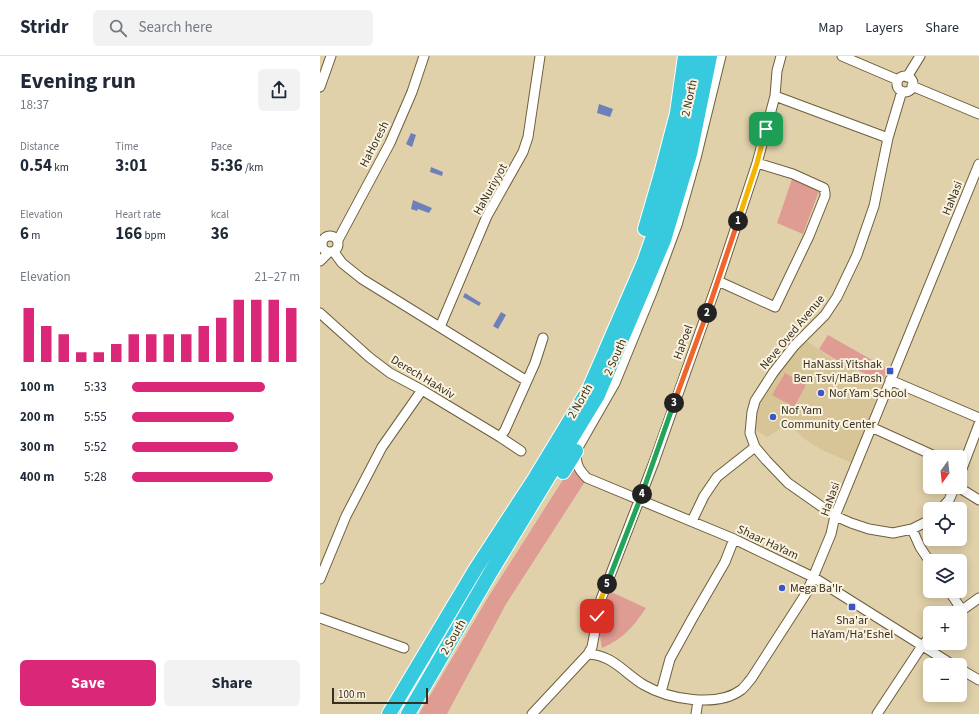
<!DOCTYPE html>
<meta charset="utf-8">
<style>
:root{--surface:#fff;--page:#f2f2f3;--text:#1f2937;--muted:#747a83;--line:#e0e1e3;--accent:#db2777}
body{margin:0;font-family:"Source Sans 3",sans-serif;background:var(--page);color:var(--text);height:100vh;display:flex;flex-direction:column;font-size:15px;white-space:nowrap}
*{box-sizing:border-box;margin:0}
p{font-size:13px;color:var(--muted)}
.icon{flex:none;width:22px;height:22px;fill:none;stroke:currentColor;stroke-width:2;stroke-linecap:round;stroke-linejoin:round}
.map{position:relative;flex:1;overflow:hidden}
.drawer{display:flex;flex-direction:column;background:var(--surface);width:320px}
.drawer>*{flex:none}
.needle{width:26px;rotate:195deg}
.fabs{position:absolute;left:603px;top:394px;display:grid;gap:8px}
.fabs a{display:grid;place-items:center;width:44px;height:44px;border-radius:6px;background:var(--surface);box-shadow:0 2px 10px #0003;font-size:20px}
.scale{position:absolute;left:12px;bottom:10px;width:96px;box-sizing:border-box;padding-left:4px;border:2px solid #363021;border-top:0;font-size:11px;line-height:14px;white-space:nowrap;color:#363021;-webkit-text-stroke:3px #fbf3e0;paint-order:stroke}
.pin{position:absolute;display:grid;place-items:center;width:34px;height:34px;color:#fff;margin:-17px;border-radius:8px;box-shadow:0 2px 6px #0006}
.km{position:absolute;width:20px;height:20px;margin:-10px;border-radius:50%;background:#222;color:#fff;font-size:11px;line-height:20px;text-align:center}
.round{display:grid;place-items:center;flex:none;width:42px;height:42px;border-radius:6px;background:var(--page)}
.summary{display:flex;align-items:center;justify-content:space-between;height:68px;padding:0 20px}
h1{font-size:22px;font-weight:700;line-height:30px}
.figures{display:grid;grid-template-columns:repeat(3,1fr);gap:6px;height:68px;padding:4px 20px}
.figures div{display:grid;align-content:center}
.figures b{font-size:17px;font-weight:700}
.figures small{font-size:11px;font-weight:400}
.figures p{font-size:11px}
.chart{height:112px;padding:8px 20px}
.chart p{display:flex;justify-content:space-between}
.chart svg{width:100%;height:72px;margin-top:4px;stroke:var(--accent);stroke-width:6}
.primary-button{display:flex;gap:8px;margin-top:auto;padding:8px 20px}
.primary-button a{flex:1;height:46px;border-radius:6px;background:var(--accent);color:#fff;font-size:16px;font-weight:700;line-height:46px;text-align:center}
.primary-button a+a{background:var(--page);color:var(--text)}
ul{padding:0 20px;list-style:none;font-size:13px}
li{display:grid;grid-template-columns:64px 48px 1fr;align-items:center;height:30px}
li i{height:10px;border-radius:5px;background:var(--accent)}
header{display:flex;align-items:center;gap:24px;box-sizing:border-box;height:56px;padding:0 20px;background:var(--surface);border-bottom:1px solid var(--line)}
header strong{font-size:19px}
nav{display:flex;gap:22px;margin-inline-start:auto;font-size:14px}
.search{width:280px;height:36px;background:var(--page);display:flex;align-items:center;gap:10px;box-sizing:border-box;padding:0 14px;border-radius:6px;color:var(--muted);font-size:15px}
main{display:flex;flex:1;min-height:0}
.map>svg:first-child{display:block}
</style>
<header>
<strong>Stridr</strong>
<div class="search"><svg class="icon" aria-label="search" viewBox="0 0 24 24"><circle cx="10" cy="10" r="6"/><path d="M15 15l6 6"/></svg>Search here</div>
<nav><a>Map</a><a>Layers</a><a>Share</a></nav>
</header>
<main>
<section class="drawer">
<div class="summary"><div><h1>Evening run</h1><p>18:37</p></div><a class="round"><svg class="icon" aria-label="share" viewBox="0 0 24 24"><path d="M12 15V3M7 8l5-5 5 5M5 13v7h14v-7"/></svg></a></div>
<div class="figures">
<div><p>Distance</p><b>0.54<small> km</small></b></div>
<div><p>Time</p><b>3:01</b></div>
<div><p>Pace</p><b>5:36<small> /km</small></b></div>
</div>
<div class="figures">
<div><p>Elevation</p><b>6<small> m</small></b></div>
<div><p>Heart rate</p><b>166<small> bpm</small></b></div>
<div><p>kcal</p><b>36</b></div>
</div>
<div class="chart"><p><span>Elevation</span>21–27 m</p>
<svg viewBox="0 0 160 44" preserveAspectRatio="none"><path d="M5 44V11M15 44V22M25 44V27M35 44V38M45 44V38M55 44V33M65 44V27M75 44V27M85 44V27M95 44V27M105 44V22M115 44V17M125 44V6M135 44V6M145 44V6M155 44V11"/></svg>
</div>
<ul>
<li><b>100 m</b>5:33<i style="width:79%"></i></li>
<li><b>200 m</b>5:55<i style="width:61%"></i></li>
<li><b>300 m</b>5:52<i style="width:63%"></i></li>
<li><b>400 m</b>5:28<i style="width:84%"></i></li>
</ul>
<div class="primary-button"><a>Save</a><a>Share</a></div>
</section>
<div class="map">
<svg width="659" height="658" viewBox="0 0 659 658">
<rect width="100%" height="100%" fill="#e1d1ab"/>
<path fill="#d7c597" d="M484 283 512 303 562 328 532 407 502 394 486 384 468 368 447 381 434 373 437 346Z"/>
<path fill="#df9c92" d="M472 123 499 135 483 178 457 167Z
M508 279 568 313 562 326 513 302 499 293Z
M465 317 486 329 474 351 452 339Z
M253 408 266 424 186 548 127 658H99L169 540Z
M287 534 326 552C313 571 303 583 282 592 277 567 280 558 287 534Z"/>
<path fill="#6d80b9" d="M279 48 293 53 290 61 277 57Z
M91 77 96 79 92 91 86 88Z
M111 111 123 116 122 120 110 116Z
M93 144 112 152 109 157 98 153 97 155 91 153Z
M145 237 161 247 159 250 143 241Z
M181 256 186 259 178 273 173 270Z"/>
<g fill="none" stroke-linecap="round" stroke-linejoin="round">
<defs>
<path id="minor" d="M401 0 376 102 357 169 333 234 295 327 256 395C256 408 258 413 267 422L414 483 493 521 633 609
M522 0 578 24
M577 28a8 8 0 1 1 16 0a8 8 0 1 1-16 0Z
M587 21 600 0
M592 30 659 58
M0 31 11 0
M455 40 568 82
M2 188a8 8 0 1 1 16 0a8 8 0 1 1-16 0Z
M18 184 70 87 92 36 104 0
M14 196 22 207 42 223 207 325
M0 205 9 196
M398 225 455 251 489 180 505 140V137L504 132 473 118 437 107
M0 257 49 301 70 317 102 334 180 381 201 395
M120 271 167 160 203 96 208 81 220 0
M570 324 659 362
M551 371 617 401
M180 381 185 374 215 307 223 282
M435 391 446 404 468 427 515 460 531 467 549 473 573 477 592 473 610 464
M640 418 659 368
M638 431 659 444
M621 453 629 444 635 431
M372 465 384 440 397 421 435 391 430 377 432 356 435 345 453 317 474 290 505 259 517 241 537 199 554 150 568 82 582 35
M592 473 600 491 610 506
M0 523 26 460 62 391 102 334
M629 535 642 554
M638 557 659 542
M0 562 84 592
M268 598C293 599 304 617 324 629 348 643 397 652 421 634 425 631 428 626 431 623L487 536 511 478 515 460 659 108
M640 613 659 624
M341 636 350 603 372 563 405 506 414 483
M212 658 268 598 272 591 281 543 334 406 398 225 437 107 455 40 457 15 461 0
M376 658 378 645
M557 658 602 590 610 581"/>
<path id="highway" d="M325 173 341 118 357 57 365 0
M243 416 256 395
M69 658 155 514 215 422 269 333 324 206 338 166 353 112 378 0
M88 658 169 519 278 339 344 184 370 98 390 0"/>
</defs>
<use href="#minor" stroke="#6d5f3c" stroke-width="11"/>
<use href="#highway" stroke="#fff" stroke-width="16"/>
<use href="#minor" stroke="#fff" stroke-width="9"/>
<use href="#highway" stroke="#37c9dd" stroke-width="14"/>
</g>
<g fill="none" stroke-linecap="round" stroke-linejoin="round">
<defs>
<path id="split-1" d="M418 165 437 107 446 73"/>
<path id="split-2" d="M387 257 418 165"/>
<path id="split-3" d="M354 347 387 257"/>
<path id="split-4" d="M322 438 354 347"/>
<path id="split-5" d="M287 528 322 438"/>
<path id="split-6" d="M277 560 281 543 287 528"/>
</defs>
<use href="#split-1" stroke="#fff" stroke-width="8"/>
<use href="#split-2" stroke="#fff" stroke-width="8"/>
<use href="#split-3" stroke="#fff" stroke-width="8"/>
<use href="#split-4" stroke="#fff" stroke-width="8"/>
<use href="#split-5" stroke="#fff" stroke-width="8"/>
<use href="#split-6" stroke="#fff" stroke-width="8"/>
<use href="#split-1" stroke="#f5b400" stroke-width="5"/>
<use href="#split-2" stroke="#f0652b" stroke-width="5"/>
<use href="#split-3" stroke="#f0652b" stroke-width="5"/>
<use href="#split-4" stroke="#22a559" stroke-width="5"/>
<use href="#split-5" stroke="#22a559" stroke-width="5"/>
<use href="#split-6" stroke="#f5b400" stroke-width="5"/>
</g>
<g fill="#3b55c8" stroke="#fbf3e0" stroke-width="1.5">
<rect x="566" y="311" width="8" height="8" rx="2"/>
<circle cx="501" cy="337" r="4"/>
<circle cx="453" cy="361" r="4"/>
<circle cx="462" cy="532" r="4"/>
<rect x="528" y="547" width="8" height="8" rx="2"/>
</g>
<g text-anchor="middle" stroke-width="4" stroke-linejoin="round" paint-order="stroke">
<g font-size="12" fill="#363021" stroke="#fbf3e0">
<text transform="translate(369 42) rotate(-78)" y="4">2 North</text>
<text transform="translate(54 88) rotate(-63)" y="4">HaHoresh</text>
<text transform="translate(170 133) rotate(-61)" y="4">HaNuriyyot</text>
<text transform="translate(632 142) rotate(-68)" y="4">HaNasi</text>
<text transform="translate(472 276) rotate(-50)" y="4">Neve Oved Avenue</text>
<text transform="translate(363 286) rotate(-70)" y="4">HaPoel</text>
<text transform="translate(295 301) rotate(-66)" y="4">2 South</text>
<text transform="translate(103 321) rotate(31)" y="4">Derech HaAviv</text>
<text transform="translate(260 345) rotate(-60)" y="4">2 North</text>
<text transform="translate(510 443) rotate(-70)" y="4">HaNasi</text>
<text transform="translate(448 486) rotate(25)" y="4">Shaar HaYam</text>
<text transform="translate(133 581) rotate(-60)" y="4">2 South</text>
</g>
<g font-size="12" fill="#363021" stroke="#fbf3e0" text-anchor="start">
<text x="562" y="312" text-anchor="end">HaNassi Yitshak<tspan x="562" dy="14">Ben Tsvi/HaBrosh</tspan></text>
<text x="509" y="341">Nof Yam School</text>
<text x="461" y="358">Nof Yam<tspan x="461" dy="14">Community Center</tspan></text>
<text x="470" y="536">Mega Ba'Ir</text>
<text x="532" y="568" text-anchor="middle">Sha'ar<tspan x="532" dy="14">HaYam/Ha'Eshel</tspan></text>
</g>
</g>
</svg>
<div class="fabs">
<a><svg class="needle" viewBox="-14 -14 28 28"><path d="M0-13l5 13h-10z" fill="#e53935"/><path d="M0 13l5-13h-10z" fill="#747a83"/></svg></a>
<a><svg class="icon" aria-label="locate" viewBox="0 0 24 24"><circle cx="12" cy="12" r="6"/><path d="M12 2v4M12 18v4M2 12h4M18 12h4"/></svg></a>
<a><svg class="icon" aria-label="layers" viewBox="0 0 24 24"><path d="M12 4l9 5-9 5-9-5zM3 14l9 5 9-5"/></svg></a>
<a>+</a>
<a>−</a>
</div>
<div class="scale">100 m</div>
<div class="pin" style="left:446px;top:73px;background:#1e9e55"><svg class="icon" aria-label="arrive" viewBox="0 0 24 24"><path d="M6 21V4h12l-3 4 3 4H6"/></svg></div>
<div class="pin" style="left:277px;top:560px;background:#d93025"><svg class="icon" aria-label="check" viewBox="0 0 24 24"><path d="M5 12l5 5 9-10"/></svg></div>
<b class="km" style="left:418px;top:165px">1</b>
<b class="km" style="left:387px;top:257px">2</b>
<b class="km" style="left:354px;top:347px">3</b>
<b class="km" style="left:322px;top:438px">4</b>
<b class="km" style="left:287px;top:528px">5</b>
</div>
</main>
